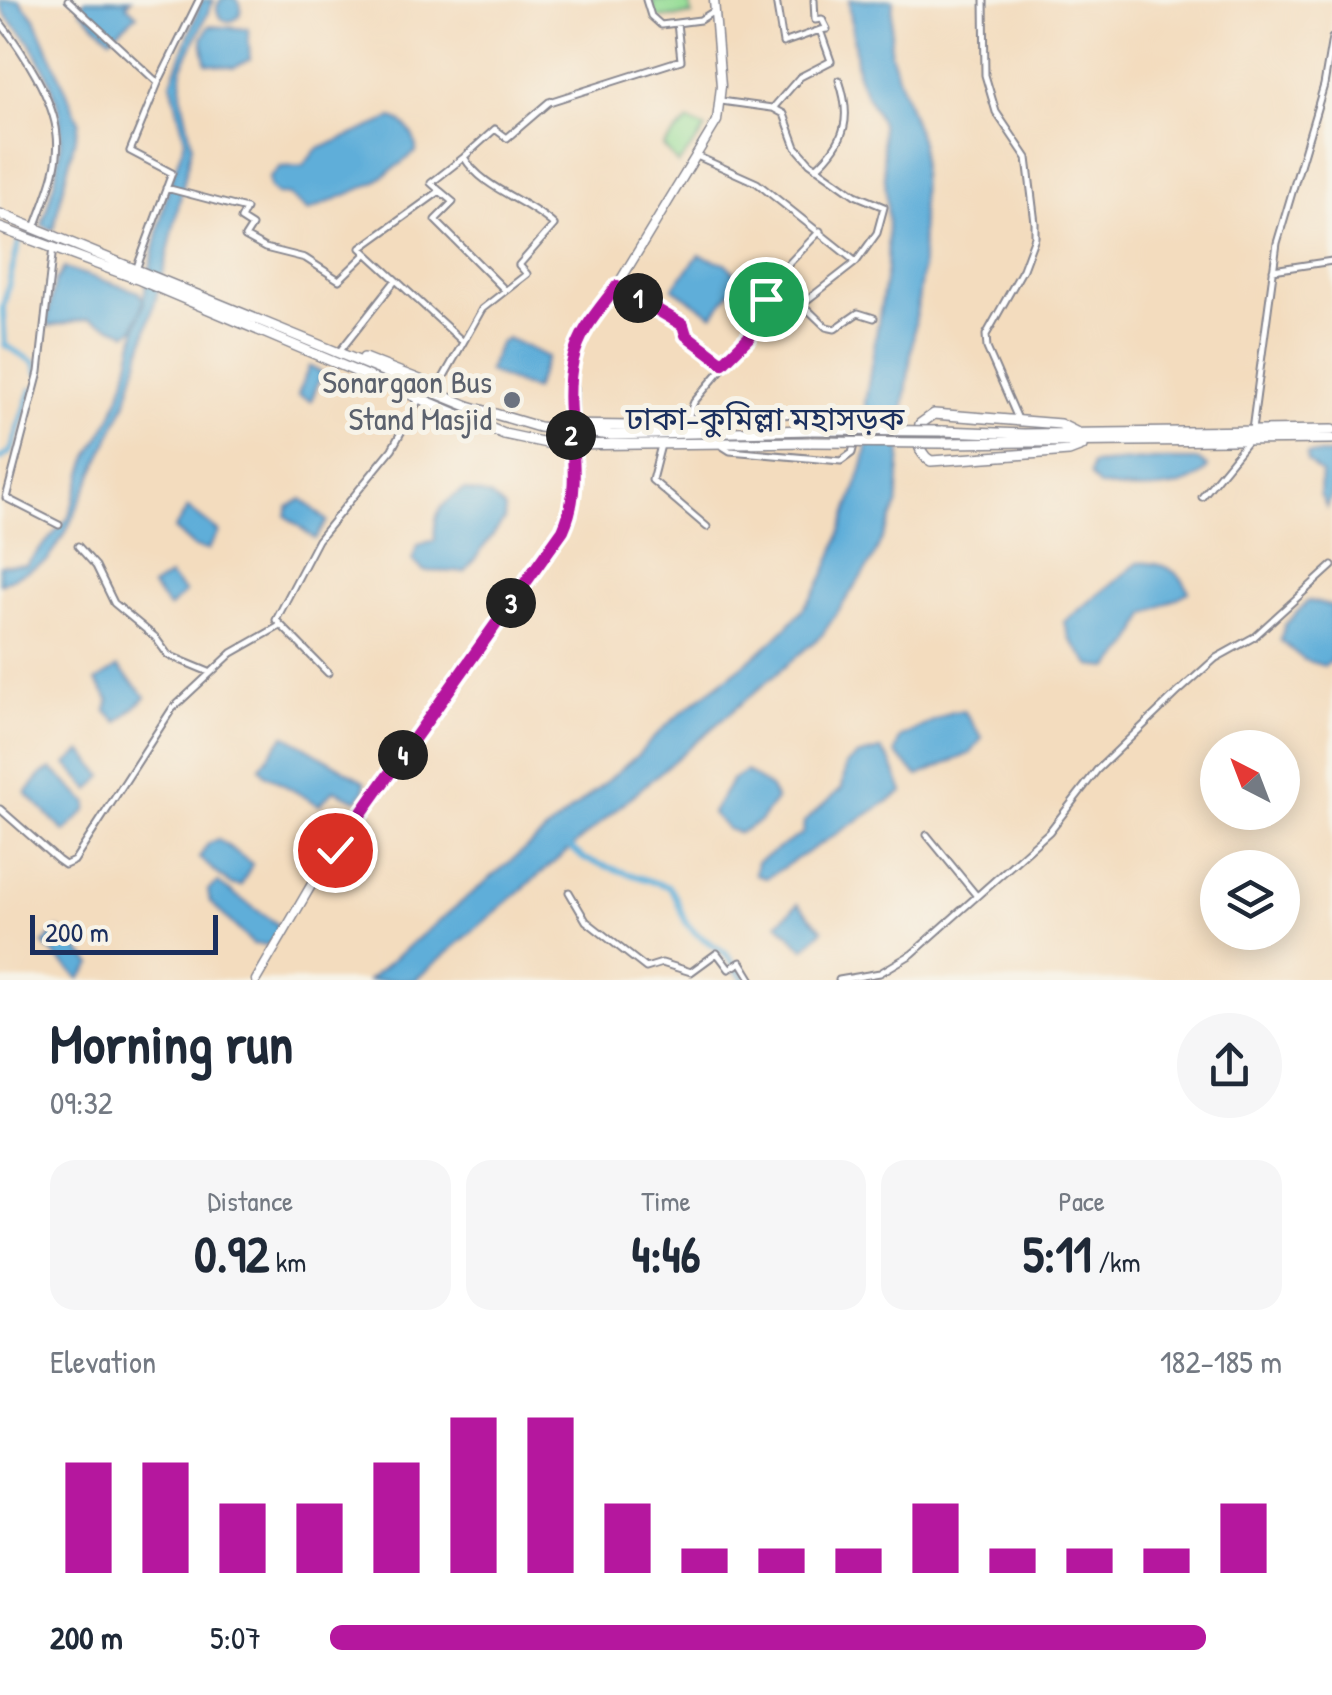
<!DOCTYPE html>
<meta charset="utf-8">
<style>
:root{--surface:#fff;--page:#f6f6f7;--text:#1f2937;--muted:#747a83;--accent:#b5179e}
body{margin:0;font-family:"Patrick Hand","Noto Sans Bengali",sans-serif;background:var(--page);color:var(--text);height:100vh;display:flex;flex-direction:column;font-size:38px;white-space:nowrap}
*{box-sizing:border-box;margin:0}
p{font-size:32px;color:var(--muted)}
.icon{flex:none;width:55px;height:55px;fill:none;stroke:currentColor;stroke-width:2;stroke-linecap:round;stroke-linejoin:round}
.map{position:relative;height:980px;overflow:hidden}
.sheet{display:flex;flex-direction:column;background:var(--surface);flex:1}
.sheet>*{flex:none}
.needle{width:65px;rotate:318deg}
.fabs{position:absolute;left:1200px;top:730px;display:grid;gap:20px}
.fabs a{display:grid;place-items:center;width:100px;height:100px;border-radius:50%;background:var(--surface);box-shadow:0 5px 25px #0003;font-size:50px}
.scale{position:absolute;left:30px;bottom:25px;width:188px;box-sizing:border-box;padding-left:10px;border:5px solid #1b2f5e;border-top:0;font-size:28px;line-height:35px;white-space:nowrap;color:#1b2f5e;-webkit-text-stroke:8px #f7f3e8;paint-order:stroke}
.pin{position:absolute;display:grid;place-items:center;width:85px;height:85px;color:#fff;margin:-42px;border:5px solid #fff;border-radius:50%;box-shadow:0 2px 10px #0007}
.km{position:absolute;width:50px;height:50px;margin:-25px;border-radius:50%;background:#222;color:#fff;font-size:28px;line-height:50px;text-align:center}
.round{display:grid;place-items:center;flex:none;width:105px;height:105px;border-radius:52px;background:var(--page)}
.overview{display:flex;align-items:center;justify-content:space-between;height:170px;padding:0 50px}
h1{font-size:55px;font-weight:800;line-height:75px}
.stats{display:grid;grid-template-columns:repeat(3,1fr);gap:15px;height:170px;padding:10px 50px}
.stats div{display:grid;align-content:center;border-radius:25px;background:var(--page);text-align:center}
.stats b{font-size:50px;font-weight:800}
.stats small{font-size:28px;font-weight:400}
.stats p{font-size:28px}
.chart{height:280px;padding:20px 50px}
.chart p{display:flex;justify-content:space-between}
.chart svg{width:100%;height:180px;margin-top:10px;stroke:var(--accent);stroke-width:6}
ul{padding:0 50px;list-style:none;font-size:32px}
li{display:grid;grid-template-columns:160px 120px 1fr;align-items:center;height:75px}
li i{height:25px;border-radius:12px;background:var(--accent)}
.map>svg:first-child{display:block}
</style>
<div class="map">
<svg width="1332" height="980" viewBox="0 0 1332 980">
<rect width="100%" height="100%" fill="#f7f3e8"/>
<filter id="ink" filterUnits="userSpaceOnUse"><feTurbulence type="fractalNoise" baseFrequency=".01" numOctaves="2"/><feDisplacementMap in="SourceGraphic" scale="20" xChannelSelector="R" yChannelSelector="G"/><feConvolveMatrix kernelMatrix="1 2 1 2 8 2 1 2 1" color-interpolation-filters="sRGB"/></filter>
<filter id="wash" filterUnits="userSpaceOnUse"><feTurbulence type="fractalNoise" baseFrequency=".0048" numOctaves="4" result="noise"/><feDisplacementMap in="SourceGraphic" scale="40" xChannelSelector="R" yChannelSelector="G"/><feGaussianBlur stdDeviation="2.25" result="paint"/><feColorMatrix in="noise" values="0 0 0 0 0 0 0 0 0 0 0 0 0 0 0 0 0 1.4 0 .05"/><feComposite in="paint" operator="in"/></filter>
<g filter="url(#wash)">
<rect width="100%" height="100%" fill="#f3dcbe"/>
<path fill="#97dd97" stroke="#59867a" stroke-width="2.5" d="M651 0H689L692 15 655 18Z
M688 121 706 129 678 164 663 146Z"/>
<path fill="#5faed9" stroke="#3d6e9c" stroke-width="2.5" d="M217 9a12 12 0 1 1 24 0a12 12 0 1 1-24 0Z
M0 0H19L35 19 79 121 53 230 42 225C65 148 73 116 31 44 22 29 1 18 0 0Z
M86 0H131L126 5 137 15 110 38 81 11 80 5Z
M202 0H214L182 67 181 93 192 145 165 266 127 400 66 532 47 561 0 584V565H26L68 518 89 455 112 416 125 381 167 192 185 140 171 82Z
M849 0H893L890 53 921 142 922 271 904 407 897 506 872 561 822 635 415 980H368L638 755C690 692 776 658 818 587 832 562 840 534 849 507 862 473 875 439 865 403L887 268 888 220 881 123 858 78Z
M209 26 248 29 250 59 234 67 206 63 202 39Z
M392 118C406 121 417 138 416 152L374 183 308 211 289 195 277 194 270 188 269 178 280 167 303 166 316 150Z
M699 255 725 263 740 278 713 315 673 288Z
M64 268 139 292 144 302 134 329 127 333 90 318 50 326 47 322 55 282Z
M507 338 547 357 534 390 488 372 499 344Z
M309 366 322 373 311 401 298 395Z
M1307 454H1332V494L1327 507 1320 495 1321 473 1307 461Z
M1145 460H1199L1208 467C1190 495 1130 491 1099 486L1090 475 1092 464Z
M464 490 490 496 505 509 504 520 465 572 424 571 412 560 418 545 435 540C433 513 440 504 464 490Z
M302 499 327 521 315 539 286 516 288 507Z
M188 508 219 532 208 550 194 547 174 529Z
M1138 563C1160 561 1182 571 1189 592L1146 614 1130 646 1109 668 1091 666 1070 639 1064 622Z
M169 576 185 593 169 608 152 587Z
M1308 601 1332 606V661L1324 666 1304 660 1280 640 1285 625Z
M118 667 146 697 118 722 106 711 109 700 96 681Z
M964 711 982 738 971 753 918 776 895 753 900 738 951 712Z
M285 735 365 782 364 791 357 800 334 790 319 805 265 774 260 767Z
M881 750 890 760 903 792 766 878 755 874 757 862 803 833 804 822 842 788 846 765 857 756Z
M82 751 103 776 90 790 67 764Z
M52 769 88 803 87 810 65 832 26 793 42 774Z
M746 771 771 788 776 800 760 821 739 833 727 829 712 813 732 780Z
M218 839 252 864 241 886 230 884 199 858 208 844Z
M218 883 277 924 278 932 270 945 253 944 210 902 208 890Z
M798 904 823 930 804 949 778 923Z
M59 929 92 964 80 979 43 944Z"/>
<g fill="none" stroke-linecap="round" stroke-linejoin="round">
<path stroke="#5faed9" stroke-width="6" d="M19 242 3 308 5 345 35 363 38 373
M0 459 11 451 32 389
M567 844 584 859 669 887C680 899 679 913 688 925 700 942 723 945 734 964
M737 970 745 980"/>
</g>
</g>
<g filter="url(#ink)">
<g fill="none" stroke-linecap="round" stroke-linejoin="round">
<defs>
<path id="street" d="M68 0 158 83 130 151 172 173 137 267
M646 0 651 16 661 25 700 20 714 11
M776 0 783 43 820 30
M814 0 815 20 822 19 827 29 820 30 831 61 800 77 773 108 784 114 796 147 810 163 855 195 884 207 877 233 856 262
M984 0 985 75 996 112 1027 158 1035 223V237L1023 269 986 335 987 348 1018 419
M0 22C22 50 54 99 57 135 61 166 45 199 35 228
M158 83 199 0
M721 101 772 108
M699 157 757 183 856 262 802 304 826 327 835 329 858 313 874 318
M816 168C846 141 852 118 839 80
M166 188 246 209 241 219 252 226 245 237 265 248 305 258 339 280 365 255
M440 191 453 202 435 220 505 290
M53 247 39 372 6 498 59 525
M1273 270 1332 261
M617 286 683 325 686 335 722 362
M461 340 361 248 440 191 431 183 463 158
M340 351 395 281
M438 387 482 309 527 274 519 265 554 225C527 199 483 190 464 157L495 129 507 138 549 102 681 60 677 23
M686 418 836 413 852 420 857 433 852 453 841 461 730 451 719 444
M684 427 694 402 749 337 778 275 820 231
M1252 430 1277 243 1324 85 1332 38
M661 445 652 480 707 527
M1202 497 1247 442
M78 546 96 566 114 603 155 637 168 655 209 672
M328 673 276 620 318 540 392 449 419 399
M0 809 58 860 65 865 74 861 172 709 232 653 278 627
M927 835 976 895
M569 892 586 921 646 968 662 963 691 972 717 953 729 969 741 962 752 980
M839 980 880 973 912 954 1049 832 1097 770 1176 694 1216 658 1254 637 1332 566"/>
<path id="secondary" d="M256 980 316 877 570 517 574 490 573 357 582 334 617 286 717 121 721 86 714 0"/>
<path id="highway" d="M0 214 468 406 539 427 611 435 811 430
M0 228 140 280 504 434 556 445 811 442
M364 358 420 380
M562 425 702 427
M942 431 1024 434 1332 430
M1078 433 1060 424 934 414 920 424C917 437 917 453 931 461L1069 451 1082 446
M943 443 1332 439"/>
</defs>
<use href="#street" stroke="#87868e" stroke-width="9"/>
<use href="#secondary" stroke="#87868e" stroke-width="11"/>
<use href="#highway" stroke="#87868e" stroke-width="12"/>
<use href="#street" stroke="#fff" stroke-width="5"/>
<use href="#secondary" stroke="#fff" stroke-width="8"/>
<use href="#highway" stroke="#fff" stroke-width="9"/>
<defs>
<path id="highway-bridge" d="M811 430 942 431
M811 442 943 443"/>
</defs>
<use href="#highway-bridge" stroke="#87868e" stroke-width="12" stroke-linecap="butt"/>
<use href="#highway-bridge" stroke="#fff" stroke-width="9"/>
</g>
</g>
<g fill="none" stroke-linecap="round" stroke-linejoin="round" filter="url(#ink)">
<defs>
<path id="route" d="M335 850 563 530C588 476 560 416 573 360 579 331 600 309 617 286L683 325 686 335 723 363 749 337 766 299"/>
</defs>
<use href="#route" stroke="#fff" stroke-width="20"/>
<use href="#route" stroke="#b5179e" stroke-width="12"/>
</g>
<circle fill="#6b7280" stroke="#f7f3e8" stroke-width="4" cx="512" cy="400" r="10"/>
<g text-anchor="middle" stroke-width="10" stroke-linejoin="round" paint-order="stroke">
<g font-size="32" fill="#5b616d" stroke="#f7f3e8" text-anchor="end">
<text x="492" y="393">Sonargaon Bus<tspan x="492" dy="37">Stand Masjid</tspan></text>
</g>
<g font-size="32" fill="#1b2f5e" stroke="#f7f3e8">
<text x="765" y="430">ঢাকা–কুমিল্লা মহাসড়ক</text>
</g>
</g>
</svg>
<div class="fabs">
<a><svg class="needle" viewBox="-14 -14 28 28"><path d="M0-13l5 13h-10z" fill="#e53935"/><path d="M0 13l5-13h-10z" fill="#747a83"/></svg></a>
<a><svg class="icon" aria-label="layers" viewBox="0 0 24 24"><path d="M12 4l9 5-9 5-9-5zM3 14l9 5 9-5"/></svg></a>
</div>
<div class="scale">200 m</div>
<div class="pin" style="left:766px;top:299px;background:#1e9e55"><svg class="icon" aria-label="arrive" viewBox="0 0 24 24"><path d="M6 21V4h12l-3 4 3 4H6"/></svg></div>
<div class="pin" style="left:335px;top:850px;background:#d93025"><svg class="icon" aria-label="check" viewBox="0 0 24 24"><path d="M5 12l5 5 9-10"/></svg></div>
<b class="km" style="left:638px;top:298px">1</b>
<b class="km" style="left:571px;top:435px">2</b>
<b class="km" style="left:511px;top:603px">3</b>
<b class="km" style="left:403px;top:755px">4</b>
</div>
<section class="sheet">
<div class="overview"><div><h1>Morning run</h1><p>09:32</p></div><a class="round"><svg class="icon" aria-label="share" viewBox="0 0 24 24"><path d="M12 15V3M7 8l5-5 5 5M5 13v7h14v-7"/></svg></a></div>
<div class="stats">
<div><p>Distance</p><b>0.92<small> km</small></b></div>
<div><p>Time</p><b>4:46</b></div>
<div><p>Pace</p><b>5:11<small> /km</small></b></div>
</div>
<div class="chart"><p><span>Elevation</span>182–185 m</p>
<svg viewBox="0 0 160 44" preserveAspectRatio="none"><path d="M5 44V17M15 44V17M25 44V27M35 44V27M45 44V17M55 44V6M65 44V6M75 44V27M85 44V38M95 44V38M105 44V38M115 44V27M125 44V38M135 44V38M145 44V38M155 44V27"/></svg>
</div>
<ul>
<li><b>200 m</b>5:07<i style="width:92%"></i></li>
</ul>
</section>
